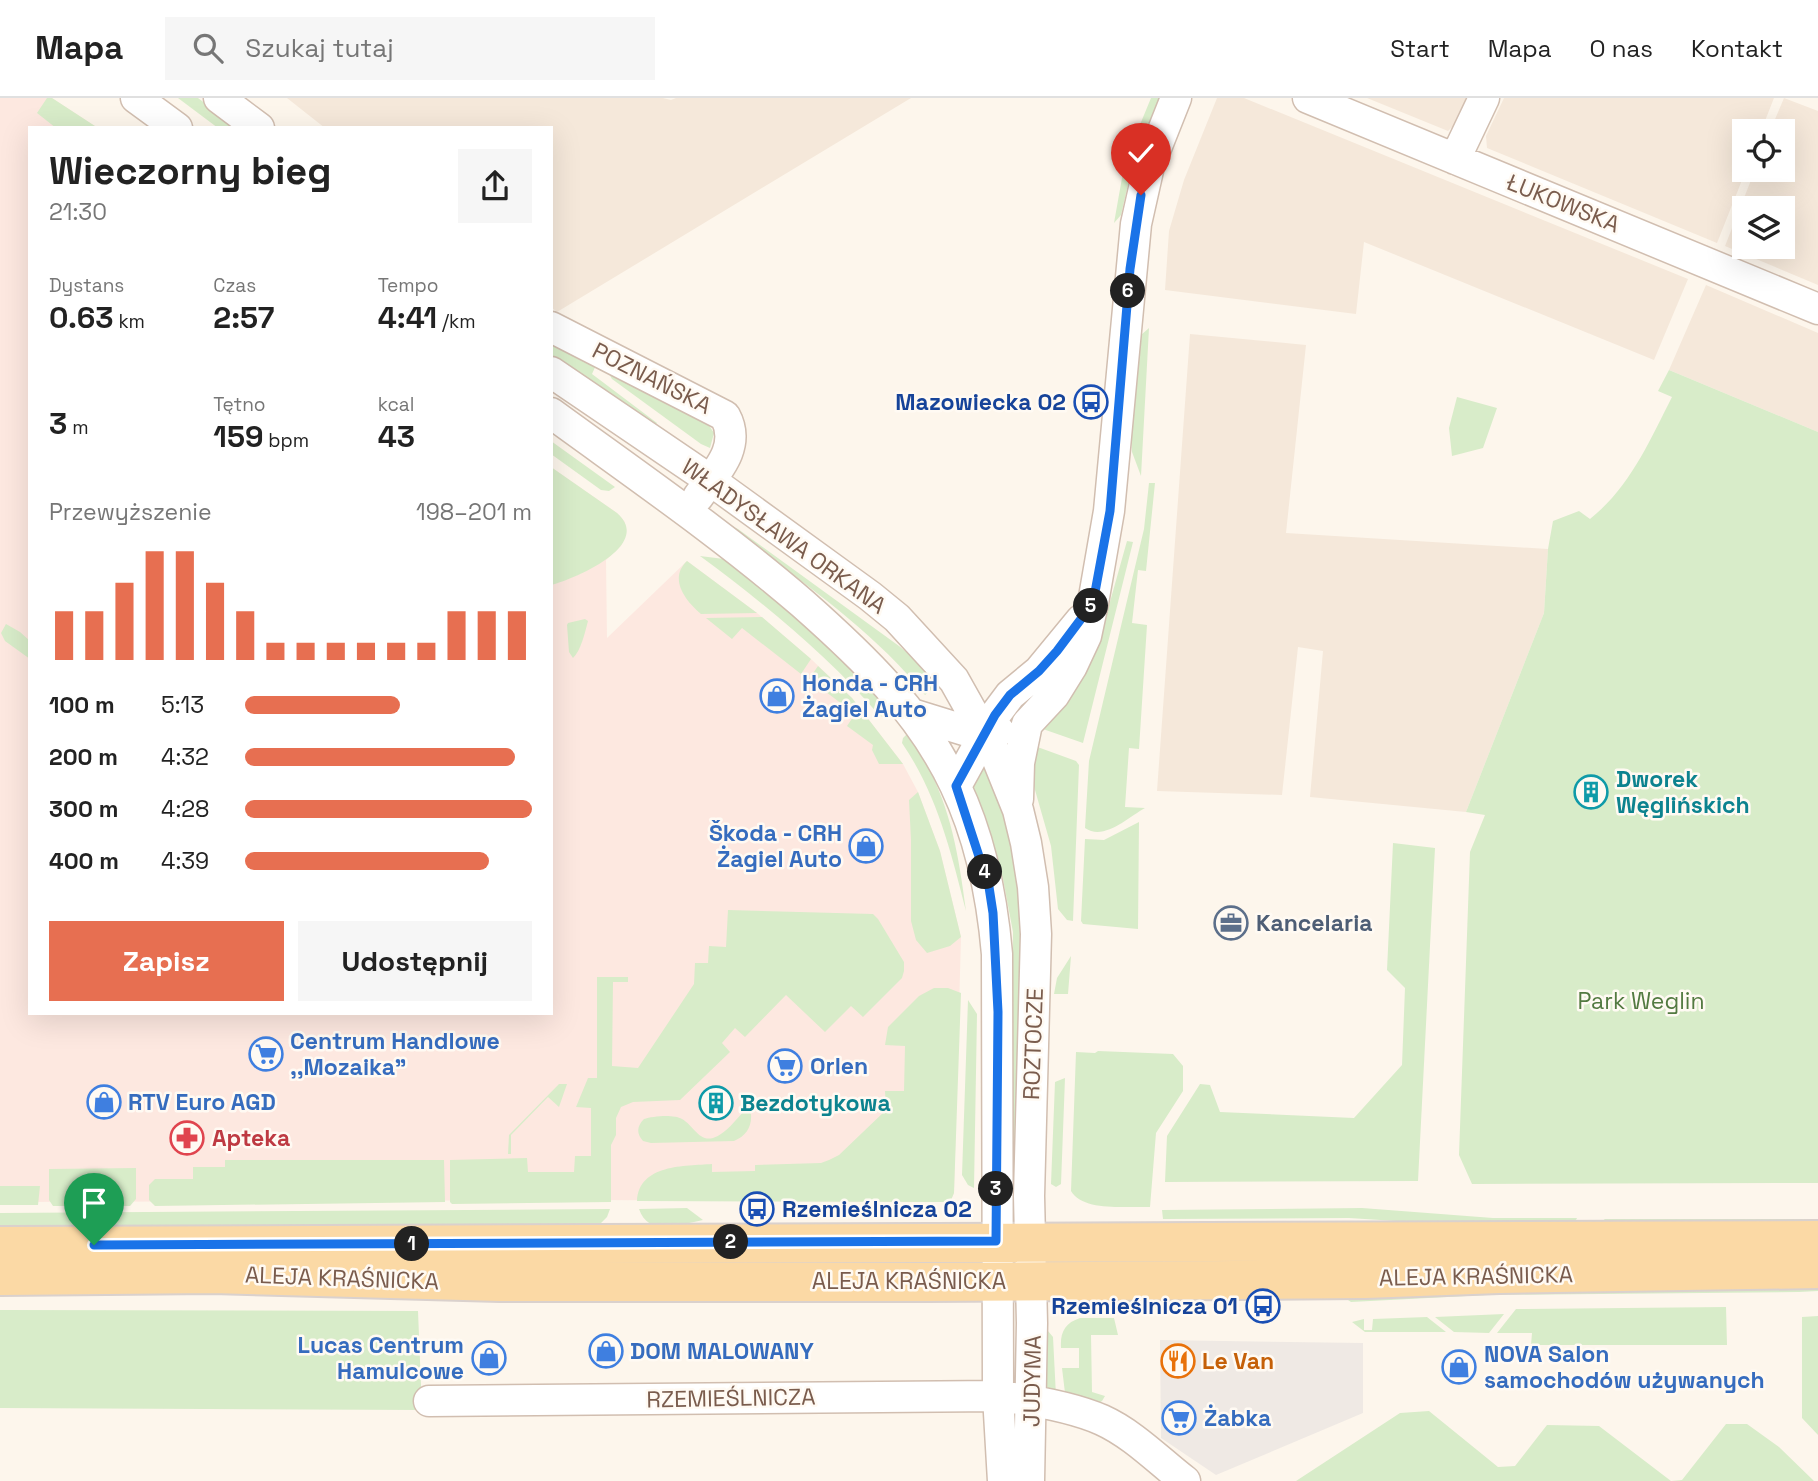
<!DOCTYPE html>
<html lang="pl">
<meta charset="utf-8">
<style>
:root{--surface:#fff;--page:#f6f6f6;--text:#222;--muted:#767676;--line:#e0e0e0;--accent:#e76f51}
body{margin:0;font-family:"Space Grotesk",sans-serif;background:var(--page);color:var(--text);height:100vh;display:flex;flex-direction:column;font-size:26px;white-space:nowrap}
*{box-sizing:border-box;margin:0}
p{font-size:23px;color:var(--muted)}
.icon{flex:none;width:38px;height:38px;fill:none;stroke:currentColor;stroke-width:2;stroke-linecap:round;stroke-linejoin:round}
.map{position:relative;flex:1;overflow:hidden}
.side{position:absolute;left:28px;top:28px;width:525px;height:889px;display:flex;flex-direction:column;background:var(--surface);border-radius:0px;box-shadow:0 7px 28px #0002}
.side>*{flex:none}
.controls{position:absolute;left:1732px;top:21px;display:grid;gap:14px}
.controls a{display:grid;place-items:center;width:63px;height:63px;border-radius:0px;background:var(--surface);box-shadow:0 7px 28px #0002;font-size:35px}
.pin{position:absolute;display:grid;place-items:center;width:60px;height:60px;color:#fff;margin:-72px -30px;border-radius:50% 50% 50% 0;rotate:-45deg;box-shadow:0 0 7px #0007}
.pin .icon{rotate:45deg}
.km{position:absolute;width:35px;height:35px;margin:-18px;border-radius:50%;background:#222;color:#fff;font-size:19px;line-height:35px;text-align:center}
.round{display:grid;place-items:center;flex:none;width:74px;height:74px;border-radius:0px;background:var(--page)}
.overview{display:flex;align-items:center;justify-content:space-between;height:119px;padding:0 21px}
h1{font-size:38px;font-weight:700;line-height:52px}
.figures{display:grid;grid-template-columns:repeat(3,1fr);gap:10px;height:119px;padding:7px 21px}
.figures div{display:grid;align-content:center}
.figures b{font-size:30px;font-weight:700}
.figures small{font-size:19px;font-weight:400}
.figures p{font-size:19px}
.chart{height:196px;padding:14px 21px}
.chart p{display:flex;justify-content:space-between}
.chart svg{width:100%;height:126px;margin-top:7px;stroke:var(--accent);stroke-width:6}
.cta{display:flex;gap:14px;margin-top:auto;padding:14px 21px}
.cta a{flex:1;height:80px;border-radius:0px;background:var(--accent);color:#fff;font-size:28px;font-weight:700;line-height:80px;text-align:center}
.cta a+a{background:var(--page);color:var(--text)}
ul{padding:0 21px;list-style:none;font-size:23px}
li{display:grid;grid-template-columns:112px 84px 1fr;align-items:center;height:52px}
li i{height:18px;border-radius:9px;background:var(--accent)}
header{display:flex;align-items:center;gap:42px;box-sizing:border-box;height:98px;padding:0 35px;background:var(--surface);border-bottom:2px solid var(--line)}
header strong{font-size:33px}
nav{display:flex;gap:38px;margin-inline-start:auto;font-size:24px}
.search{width:490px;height:63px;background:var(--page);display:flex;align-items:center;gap:18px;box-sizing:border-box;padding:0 24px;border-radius:0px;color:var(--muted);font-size:26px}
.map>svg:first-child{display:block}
</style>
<header>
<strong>Mapa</strong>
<div class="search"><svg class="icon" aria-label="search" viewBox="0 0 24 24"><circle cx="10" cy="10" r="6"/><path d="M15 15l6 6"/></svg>Szukaj tutaj</div>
<nav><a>Start</a><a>Mapa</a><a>O nas</a><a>Kontakt</a></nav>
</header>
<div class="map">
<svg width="1818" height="1383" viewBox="0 0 1818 1383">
<rect width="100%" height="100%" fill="#fdf6ec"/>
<path fill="#f5e8da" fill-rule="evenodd" d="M287 0H663L671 2 676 0H911L557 214 551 209V30H325Z
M1217 0H1244L1688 181 1654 262 1364 144 1356 216 1165 192 1169 133 1184 82Z
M1367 0H1466L1454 27 1448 33Z
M1504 0H1774L1761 33H1745L1746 72 1717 145 1487 50 1486 38Z
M1784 0 1818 13V187L1725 148 1755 72H1783V33H1770ZM1745 110H1783V149H1745Z
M1706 187 1818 235V334L1669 272Z
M1190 236 1306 247 1286 435 1548 451 1544 515 1466 714 1310 699 1323 553 1298 549 1282 697 1157 693Z"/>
<path fill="#fde8e0" d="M0 0H52L98 30H30V915H551V369L617 415 625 424V436L621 448 606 462 607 540 687 463 757 515 811 561 852 600 903 666 918 694 940 753 961 839 954 1095 951 1102 944 1104 596 1102 0 1104Z"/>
<path fill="#efe9e4" d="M1160 1242 1363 1245V1315L1216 1377 1161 1340Z"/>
<path fill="#d8ecc9" d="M47 0H52L98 30H56L37 15Z
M178 0H198L238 30H218Z
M1151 0H1160L1133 64 1121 117 1114 125 1125 63Z
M1149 230 1141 378 1132 354 1131 336 1139 243 1141 237Z
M551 241 597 265 592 276 657 325 654 329 589 281 551 257Z
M611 271 706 323 714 335 710 350 701 346 612 281 609 276Z
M1669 272 1818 334V1085L1472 1086 1459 1057 1470 754 1485 717 1466 714 1544 515 1548 451 1553 423 1579 413 1590 421C1630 389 1649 344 1672 299L1658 293Z
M1457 299 1497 310 1483 350 1452 358 1449 330Z
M551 343 615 389 609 393 601 392 551 356Z
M551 369 617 415C654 447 575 481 551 487Z
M1149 385H1155L1146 473 1138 472 1132 525 1147 527 1139 651 1129 650 1125 709 1145 710C1127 720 1104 743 1085 730L1089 663 1144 431Z
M722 423 738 431 899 548 924 569 938 586 925 597C868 526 792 478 722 423Z
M1127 443 1133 444 1083 645 1040 630 1101 536Z
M700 458 724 461 752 481 856 574 894 616 888 620 880 618C827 557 765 506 700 458Z
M687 463 757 515 701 516C686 503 668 481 687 463Z
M762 519 811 561 801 576 742 530 732 541 706 520Z
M585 521 588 523C585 534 581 553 573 560L569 554 567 527 568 525Z
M6 526 20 534 30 543V561L5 543 1 535Z
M818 568 852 600 903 666H879L872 652 873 647 847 628 855 616 809 581Z
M908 635C948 695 957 744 966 813 951 754 937 696 902 645L903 640Z
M1032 647 1076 663 1079 667 1073 823 1067 822 1058 811 1051 748 1031 678Z
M984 659 1009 732 1019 793 1021 838 1018 1092H1010L1013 834 1003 781 971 686Z
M918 694 940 753 961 839 950 848 927 855 916 842 911 823V742L909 702Z
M1139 724 1138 831 1083 826 1081 823 1085 741 1104 742Z
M1393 745 1435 750 1418 1083 1165 1084 1167 1038 1200 986 1210 987 1220 1014 1354 1020 1402 967 1405 890 1387 872Z
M728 812 873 816 878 821 904 864V873L902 880 863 919 851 908 825 934 786 897 745 939 735 930 722 945 730 954 680 1002 633 1004 621 1009 616 1020V1037L611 1047V1104L452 1106 450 1104V1062L527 1060 528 1074H574L575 1058H591V1010L576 1009 588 980H597V879H628V884H613L612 968 638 970 694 886 695 865H708L709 848 726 849Z
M1071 858 1068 896H1054L1057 880Z
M934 890H948L961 895 954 1095 951 1102 944 1104 637 1103C639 1066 685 1068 712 1066V1074L755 1073V1067L821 1065 829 1062 839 1057 886 1012 885 993H904L905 948 885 947 888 929 919 898Z
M968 902 977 916 974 1090 968 1087 962 1077Z
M1098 953 1173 956 1183 968V993L1156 1035 1150 1109C1127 1108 1083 1114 1071 1093L1076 954 1095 955Z
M1065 980 1061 1086 1056 1089 1051 1086 1055 984Z
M559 986H567L559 1009 548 999 511 1037V1056H508L509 1037Z
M746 1011 751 1016C752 1029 746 1038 734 1043L651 1045 643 1043C636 1035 637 1028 644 1021 653 1018 674 1016 682 1021 693 1027 699 1044 713 1040 726 1036 737 1020 746 1011Z
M225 1062H444L445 1104 155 1108 149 1102V1087L155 1081H193V1069H225Z
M136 1070V1101L130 1108H53L49 1102V1071Z
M0 1088H40L38 1107H0Z
M687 1110 703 1122C681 1126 649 1140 639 1111Z
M1362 1110 1493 1120H1577L1575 1124 1475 1128 1349 1120 1163 1121 1162 1112Z
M610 1111 607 1119 597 1129 0 1133V1115Z
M1604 1121H1818V1131L1606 1124Z
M1818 1183V1193L1799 1194 1486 1197 1351 1204 1345 1200Z
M1117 1195 1173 1202 1172 1207 1167 1210H1116L1107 1201Z
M1726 1209 1727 1247H1531L1532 1235H1497L1516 1211Z
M0 1212 418 1213 422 1312 0 1310Z
M1504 1216 1489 1235 1454 1234 1435 1219Z
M1818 1218V1337L1802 1320V1219Z
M1427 1219 1446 1234H1365L1352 1224 1364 1221V1232H1372L1373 1221Z
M1080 1220H1114L1118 1237H1091L1092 1294 1105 1298 1102 1303 1097 1306 1065 1295 1062 1270H1079V1250H1061C1060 1234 1065 1225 1080 1220Z
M1048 1233 1053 1239 1056 1298 1045 1287 1042 1234Z
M1429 1313 1498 1369 1515 1368 1547 1327 1599 1328 1671 1383 1682 1382 1726 1326H1747L1779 1349 1814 1383H1296L1400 1315Z"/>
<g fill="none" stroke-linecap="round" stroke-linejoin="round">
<defs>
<path id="minor" d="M136 0 177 30
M219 0 259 30
M1308 0 1818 211
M1455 61 1484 0
M551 229 725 318C742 349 716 374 698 399
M551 274 710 382 870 498 897 520 954 582 995 655 1018 712 1026 745 1033 789 1036 836 1029 1098 1032 1225 1029 1383
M551 315C636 377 722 436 802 505 862 558 920 613 955 687 980 739 992 798 997 856L998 1298 1003 1383
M912 616 967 633H999
M956 688 995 617 1010 597 1039 573 1081 522
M1018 701 1019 665 1027 626 1054 597 1072 568 1086 538 1093 505 1109 413 1136 126 1149 68 1176 0
M429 1303 998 1298C1031 1302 1072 1309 1102 1322 1133 1336 1159 1363 1185 1383"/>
<path id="major" d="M0 1148 1818 1142
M0 1178 213 1176 500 1184H927L1365 1181 1499 1176 1818 1171"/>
</defs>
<use href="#minor" stroke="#d1beb0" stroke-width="33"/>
<use href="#major" stroke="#dad1cd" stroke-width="42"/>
<use href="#minor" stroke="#fff" stroke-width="30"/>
<use href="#major" stroke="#fbd9a5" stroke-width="38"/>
</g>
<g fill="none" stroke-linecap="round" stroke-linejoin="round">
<defs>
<path id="route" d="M94 1147 996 1143 998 914 993 815 989 789 956 688 995 617 1010 597 1039 573 1057 553 1093 505 1110 413 1130 171 1141 97"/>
</defs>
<use href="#route" stroke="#fff" stroke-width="14"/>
<use href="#route" stroke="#1a73e8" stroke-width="9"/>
</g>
<defs>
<symbol id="bus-ring" viewBox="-11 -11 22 22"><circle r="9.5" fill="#fffaf3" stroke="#1a4fb4" stroke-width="1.5"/><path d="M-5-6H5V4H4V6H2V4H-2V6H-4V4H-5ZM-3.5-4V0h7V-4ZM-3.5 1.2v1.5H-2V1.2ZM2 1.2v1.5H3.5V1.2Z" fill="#1a4fb4"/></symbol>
<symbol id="shop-ring" viewBox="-11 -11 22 22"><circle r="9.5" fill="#fffaf3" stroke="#3f7fe0" stroke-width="1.5"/><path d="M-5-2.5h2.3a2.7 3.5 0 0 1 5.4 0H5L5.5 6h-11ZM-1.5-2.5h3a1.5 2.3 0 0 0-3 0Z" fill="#3f7fe0"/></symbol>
<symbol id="building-ring" viewBox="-11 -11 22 22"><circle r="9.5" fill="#fffaf3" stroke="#0f9aa8" stroke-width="1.5"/><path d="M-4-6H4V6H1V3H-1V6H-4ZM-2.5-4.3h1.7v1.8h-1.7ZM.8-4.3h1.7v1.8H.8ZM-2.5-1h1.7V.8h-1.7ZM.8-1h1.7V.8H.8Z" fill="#0f9aa8"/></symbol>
<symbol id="office-ring" viewBox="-11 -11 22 22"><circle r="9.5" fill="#fffaf3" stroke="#5c6f8a" stroke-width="1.5"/><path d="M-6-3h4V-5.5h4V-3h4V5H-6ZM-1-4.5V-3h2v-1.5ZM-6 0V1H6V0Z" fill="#5c6f8a"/></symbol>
<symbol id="supermarket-ring" viewBox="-11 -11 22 22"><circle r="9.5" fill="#fffaf3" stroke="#3f7fe0" stroke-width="1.5"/><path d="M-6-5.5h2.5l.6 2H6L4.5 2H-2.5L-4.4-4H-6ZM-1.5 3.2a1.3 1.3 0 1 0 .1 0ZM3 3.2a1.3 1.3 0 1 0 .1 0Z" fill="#3f7fe0"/></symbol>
<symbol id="pharmacy-ring" viewBox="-11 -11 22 22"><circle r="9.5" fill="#fffaf3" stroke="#e0444e" stroke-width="1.5"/><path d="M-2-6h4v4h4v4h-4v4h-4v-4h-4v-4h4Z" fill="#e0444e"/></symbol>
<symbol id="restaurant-ring" viewBox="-11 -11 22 22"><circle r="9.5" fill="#fffaf3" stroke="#e8710a" stroke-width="1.5"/><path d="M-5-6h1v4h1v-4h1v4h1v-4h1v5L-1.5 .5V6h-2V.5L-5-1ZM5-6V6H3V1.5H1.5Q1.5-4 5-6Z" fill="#e8710a"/></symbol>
</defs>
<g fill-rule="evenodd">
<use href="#bus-ring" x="1072" y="285" width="38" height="38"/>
<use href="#shop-ring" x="758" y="579" width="38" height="38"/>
<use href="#building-ring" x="1572" y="675" width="38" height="38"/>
<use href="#shop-ring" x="847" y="729" width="38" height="38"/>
<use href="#office-ring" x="1212" y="806" width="38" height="38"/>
<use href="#supermarket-ring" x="247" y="937" width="38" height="38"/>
<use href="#supermarket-ring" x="766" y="949" width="38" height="38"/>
<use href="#shop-ring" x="85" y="985" width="38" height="38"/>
<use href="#building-ring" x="697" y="986" width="38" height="38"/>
<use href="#pharmacy-ring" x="168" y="1021" width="38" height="38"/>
<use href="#bus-ring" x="738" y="1092" width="38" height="38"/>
<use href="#bus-ring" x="1244" y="1189" width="38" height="38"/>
<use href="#shop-ring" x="587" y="1234" width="38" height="38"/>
<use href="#shop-ring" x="470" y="1241" width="38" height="38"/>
<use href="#restaurant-ring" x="1159" y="1244" width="38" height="38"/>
<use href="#shop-ring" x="1440" y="1250" width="38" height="38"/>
<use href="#supermarket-ring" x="1160" y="1301" width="38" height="38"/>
</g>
<g text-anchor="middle" stroke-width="5" stroke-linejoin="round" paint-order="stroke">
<g font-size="23" fill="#7a5c4d" stroke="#fffaf3">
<text transform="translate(1563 105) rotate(22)" y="8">ŁUKOWSKA</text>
<text transform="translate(652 280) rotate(27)" y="8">POZNAŃSKA</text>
<text transform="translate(784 438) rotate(36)" y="8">WŁADYSŁAWA ORKANA</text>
<text transform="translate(1033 946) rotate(-88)" y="8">ROZTOCZE</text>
<text transform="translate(1476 1178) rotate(-1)" y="8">ALEJA KRAŚNICKA</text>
<text transform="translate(342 1180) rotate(2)" y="8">ALEJA KRAŚNICKA</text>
<text x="909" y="1191">ALEJA KRAŚNICKA</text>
<text transform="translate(1032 1283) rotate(-89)" y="8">JUDYMA</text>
<text transform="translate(731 1300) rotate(-1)" y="8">RZEMIEŚLNICZA</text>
</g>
<g font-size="23" font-weight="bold" fill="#164399" stroke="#fffaf3" text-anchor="end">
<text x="1066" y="312">Mazowiecka 02</text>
<text x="782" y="1119" text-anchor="start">Rzemieślnicza 02</text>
<text x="1238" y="1216">Rzemieślnicza 01</text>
</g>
<g font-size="23" font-weight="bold" fill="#366cbe" stroke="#fffaf3" text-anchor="start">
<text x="802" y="593">Honda - CRH<tspan x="802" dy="26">Żagiel Auto</tspan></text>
<text x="842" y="743" text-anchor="end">Škoda - CRH<tspan x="842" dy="26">Żagiel Auto</tspan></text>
<text x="290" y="951">Centrum Handlowe<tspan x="290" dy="26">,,Mozaika"</tspan></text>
<text x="810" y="976">Orlen</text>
<text x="128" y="1012">RTV Euro AGD</text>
<text x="464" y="1255" text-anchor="end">Lucas Centrum<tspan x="464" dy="26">Hamulcowe</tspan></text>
<text x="630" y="1261">DOM MALOWANY</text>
<text x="1484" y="1264">NOVA Salon<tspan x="1484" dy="26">samochodów używanych</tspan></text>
<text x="1204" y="1328">Żabka</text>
</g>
<g font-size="23" font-weight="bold" fill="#0d838f" stroke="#fffaf3" text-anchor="start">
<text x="1616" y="689">Dworek<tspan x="1616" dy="26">Węglińskich</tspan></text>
<text x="740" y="1013">Bezdotykowa</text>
</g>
<g font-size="23" font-weight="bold" fill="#4e5e75" stroke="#fffaf3" text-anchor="start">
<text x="1256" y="833">Kancelaria</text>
</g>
<g font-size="23" fill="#537a41" stroke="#fffaf3">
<text x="1641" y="911">Park Weglin</text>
</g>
<g font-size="23" font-weight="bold" fill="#be3a42" stroke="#fffaf3" text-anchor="start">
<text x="212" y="1048">Apteka</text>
</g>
<g font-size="23" font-weight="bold" fill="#c56008" stroke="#fffaf3" text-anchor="start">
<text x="1202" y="1271">Le Van</text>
</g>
</g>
</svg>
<div class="controls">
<a><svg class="icon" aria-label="locate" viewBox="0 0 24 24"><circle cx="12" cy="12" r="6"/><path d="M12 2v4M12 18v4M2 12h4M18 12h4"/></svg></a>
<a><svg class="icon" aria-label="layers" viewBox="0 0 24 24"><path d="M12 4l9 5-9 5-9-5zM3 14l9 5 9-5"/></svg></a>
</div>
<div class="pin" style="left:94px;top:1147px;background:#1e9e55"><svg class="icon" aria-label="arrive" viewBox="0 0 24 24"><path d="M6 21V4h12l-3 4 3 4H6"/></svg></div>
<div class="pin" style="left:1141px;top:97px;background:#d93025"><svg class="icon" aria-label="check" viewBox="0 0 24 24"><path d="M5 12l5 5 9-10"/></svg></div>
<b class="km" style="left:412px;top:1146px">1</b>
<b class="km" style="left:731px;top:1144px">2</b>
<b class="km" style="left:996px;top:1091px">3</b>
<b class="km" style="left:985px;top:774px">4</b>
<b class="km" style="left:1091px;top:508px">5</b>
<b class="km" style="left:1128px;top:193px">6</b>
<section class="side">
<div class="overview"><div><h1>Wieczorny bieg</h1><p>21:30</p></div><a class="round"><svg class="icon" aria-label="share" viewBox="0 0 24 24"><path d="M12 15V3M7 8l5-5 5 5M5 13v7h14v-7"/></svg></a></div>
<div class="figures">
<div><p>Dystans</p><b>0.63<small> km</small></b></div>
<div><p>Czas</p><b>2:57</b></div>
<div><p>Tempo</p><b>4:41<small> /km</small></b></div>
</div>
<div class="figures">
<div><b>3<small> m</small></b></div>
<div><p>Tętno</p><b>159<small> bpm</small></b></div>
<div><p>kcal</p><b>43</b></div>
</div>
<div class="chart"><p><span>Przewyższenie</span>198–201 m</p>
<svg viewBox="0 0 160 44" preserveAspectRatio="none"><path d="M5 44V27M15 44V27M25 44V17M35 44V6M45 44V6M55 44V17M65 44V27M75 44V38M85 44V38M95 44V38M105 44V38M115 44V38M125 44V38M135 44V27M145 44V27M155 44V27"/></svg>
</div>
<ul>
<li><b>100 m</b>5:13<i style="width:54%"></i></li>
<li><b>200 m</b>4:32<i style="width:94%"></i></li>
<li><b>300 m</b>4:28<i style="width:100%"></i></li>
<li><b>400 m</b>4:39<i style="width:85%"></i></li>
</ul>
<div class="cta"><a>Zapisz</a><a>Udostępnij</a></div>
</section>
</div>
